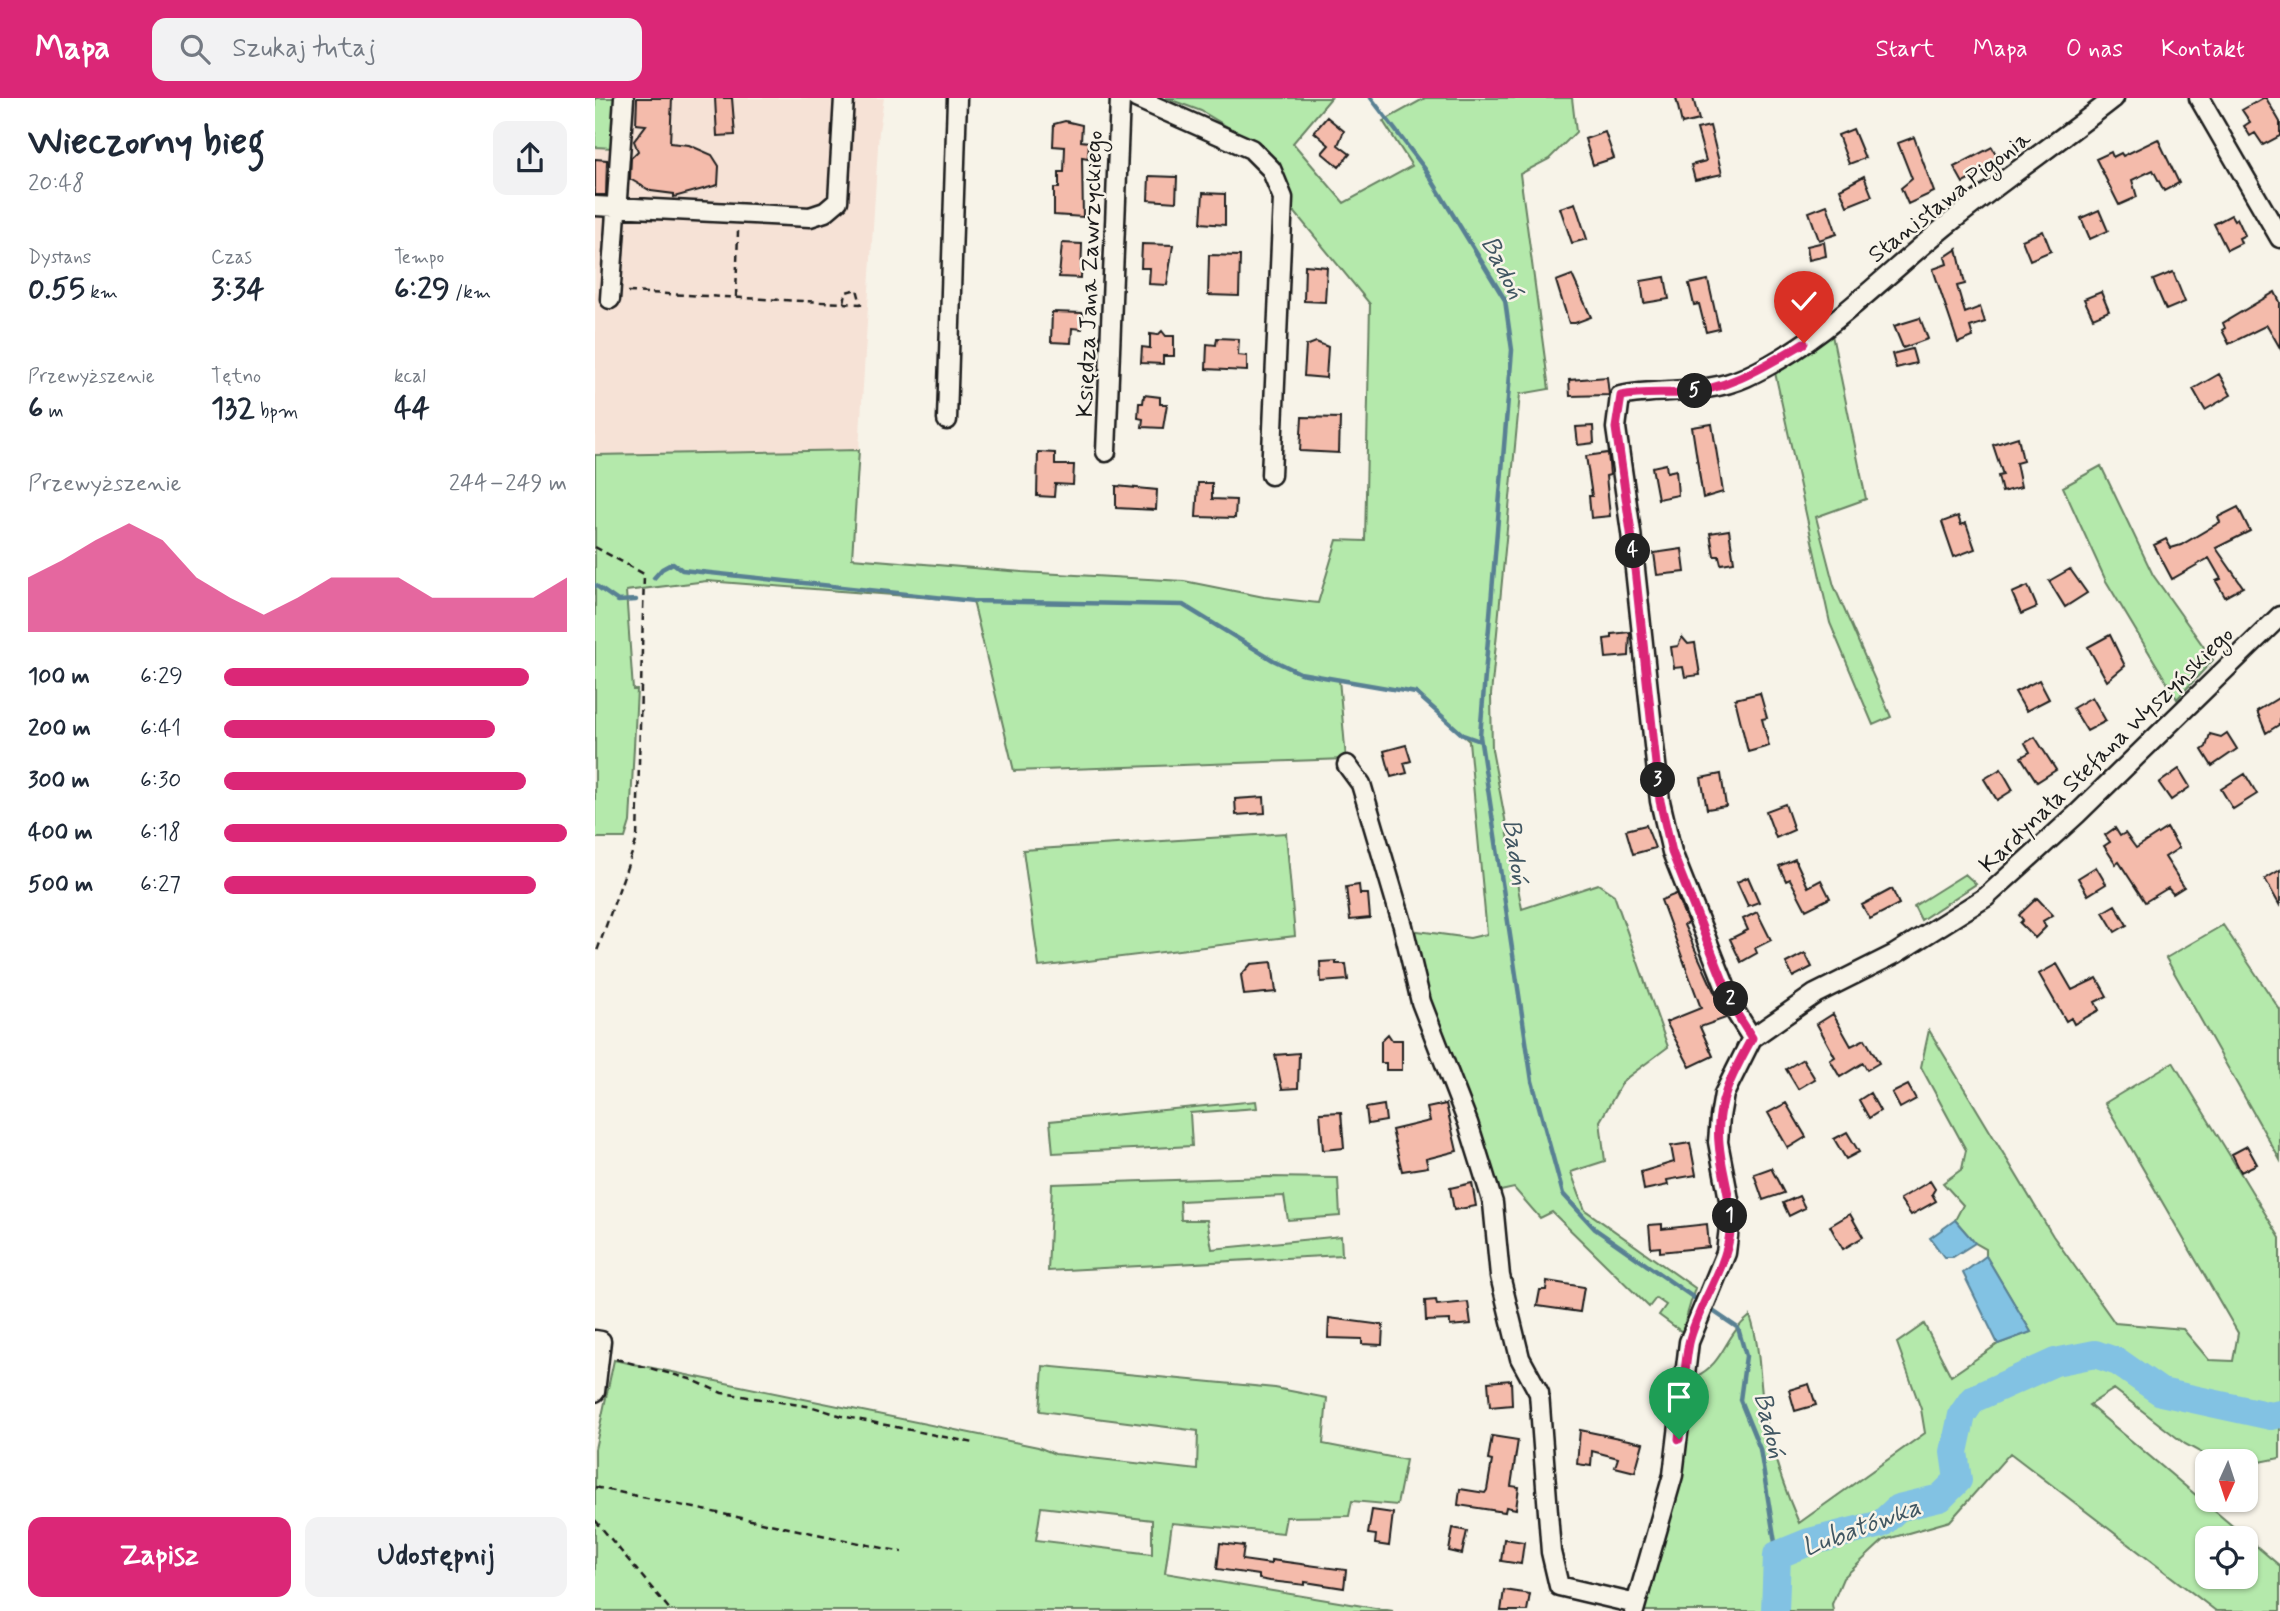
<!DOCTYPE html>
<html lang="pl">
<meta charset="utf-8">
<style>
:root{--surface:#fff;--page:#f2f2f3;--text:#1f2937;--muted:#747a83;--accent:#db2777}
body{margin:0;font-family:Mynerve,sans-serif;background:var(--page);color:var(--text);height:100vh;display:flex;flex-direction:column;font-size:26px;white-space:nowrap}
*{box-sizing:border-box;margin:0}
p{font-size:23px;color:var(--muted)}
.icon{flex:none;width:38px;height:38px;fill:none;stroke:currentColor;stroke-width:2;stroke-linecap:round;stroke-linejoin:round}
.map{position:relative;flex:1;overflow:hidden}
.drawer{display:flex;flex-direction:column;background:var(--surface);width:595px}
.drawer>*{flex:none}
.needle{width:46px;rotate:183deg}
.controls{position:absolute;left:1600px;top:1351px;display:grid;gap:14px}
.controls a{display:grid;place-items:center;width:63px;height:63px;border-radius:14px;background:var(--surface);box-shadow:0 2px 5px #0004;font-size:35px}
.pin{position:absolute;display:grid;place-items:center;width:60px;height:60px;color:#fff;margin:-72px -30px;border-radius:50% 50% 50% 0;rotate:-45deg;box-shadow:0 0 7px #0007}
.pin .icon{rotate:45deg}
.km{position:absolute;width:35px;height:35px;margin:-18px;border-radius:50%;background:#222;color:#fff;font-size:19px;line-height:35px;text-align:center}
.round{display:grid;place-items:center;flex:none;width:74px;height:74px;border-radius:14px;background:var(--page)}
.head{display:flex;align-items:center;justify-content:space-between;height:119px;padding:0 28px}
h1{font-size:38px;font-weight:800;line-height:52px}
.stats{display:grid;grid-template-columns:repeat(3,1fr);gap:10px;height:119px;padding:7px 28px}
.stats div{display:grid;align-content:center}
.stats b{font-size:30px;font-weight:800}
.stats small{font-size:19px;font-weight:400}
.stats p{font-size:19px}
.chart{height:196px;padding:14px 28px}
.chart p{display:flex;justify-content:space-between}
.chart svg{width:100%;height:126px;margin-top:7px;fill:var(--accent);opacity:.7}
.primary-button{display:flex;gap:14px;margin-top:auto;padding:14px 28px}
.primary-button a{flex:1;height:80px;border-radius:14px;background:var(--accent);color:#fff;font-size:28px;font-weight:800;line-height:80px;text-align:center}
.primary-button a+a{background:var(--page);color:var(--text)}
ul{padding:0 28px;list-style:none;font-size:23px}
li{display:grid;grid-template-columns:112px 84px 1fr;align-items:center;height:52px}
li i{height:18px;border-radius:9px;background:var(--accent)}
header{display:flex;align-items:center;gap:42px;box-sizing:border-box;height:98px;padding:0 35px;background:var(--accent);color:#fff}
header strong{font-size:33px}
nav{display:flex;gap:38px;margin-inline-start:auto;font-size:24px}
.search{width:490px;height:63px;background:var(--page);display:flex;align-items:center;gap:18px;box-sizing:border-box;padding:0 24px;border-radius:14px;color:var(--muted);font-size:26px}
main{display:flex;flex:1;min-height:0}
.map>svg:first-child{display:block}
</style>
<header>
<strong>Mapa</strong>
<div class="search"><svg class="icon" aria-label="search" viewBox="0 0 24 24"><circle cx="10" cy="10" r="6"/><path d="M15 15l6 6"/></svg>Szukaj tutaj</div>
<nav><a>Start</a><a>Mapa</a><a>O nas</a><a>Kontakt</a></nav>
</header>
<main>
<section class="drawer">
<div class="head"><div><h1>Wieczorny bieg</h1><p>20:48</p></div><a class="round"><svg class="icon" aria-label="share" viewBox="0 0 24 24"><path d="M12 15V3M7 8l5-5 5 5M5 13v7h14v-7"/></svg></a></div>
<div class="stats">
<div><p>Dystans</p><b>0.55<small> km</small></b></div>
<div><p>Czas</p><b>3:34</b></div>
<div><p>Tempo</p><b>6:29<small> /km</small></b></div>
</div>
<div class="stats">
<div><p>Przewyższenie</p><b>6<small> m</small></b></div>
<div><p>Tętno</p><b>132<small> bpm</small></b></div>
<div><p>kcal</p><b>44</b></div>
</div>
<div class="chart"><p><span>Przewyższenie</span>244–249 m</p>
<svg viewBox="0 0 160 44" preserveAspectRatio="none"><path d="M0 44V25L10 19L20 12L30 6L40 12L50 25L60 32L70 38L80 32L90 25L100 25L110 25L120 32L130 32L140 32L150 32L160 25V44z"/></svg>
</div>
<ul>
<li><b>100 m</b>6:29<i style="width:89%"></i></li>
<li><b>200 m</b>6:41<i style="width:79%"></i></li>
<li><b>300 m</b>6:30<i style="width:88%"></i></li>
<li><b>400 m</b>6:18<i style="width:100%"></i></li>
<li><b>500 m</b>6:27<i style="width:91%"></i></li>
</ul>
<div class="primary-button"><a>Zapisz</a><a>Udostępnij</a></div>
</section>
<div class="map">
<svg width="1685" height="1513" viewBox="0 0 1685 1513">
<rect width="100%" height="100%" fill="#f7f3e8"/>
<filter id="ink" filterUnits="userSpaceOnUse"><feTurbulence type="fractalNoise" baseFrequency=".0143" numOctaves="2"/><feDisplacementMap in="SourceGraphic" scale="14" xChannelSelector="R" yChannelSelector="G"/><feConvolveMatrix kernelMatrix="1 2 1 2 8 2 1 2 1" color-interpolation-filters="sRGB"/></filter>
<g filter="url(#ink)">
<path fill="#f6e2d6" d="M0 0H289L284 33 264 352 0 357Z"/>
<path fill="#b4e9ab" stroke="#688264" stroke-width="2" fill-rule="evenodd" d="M0 0H21L18 50 0 49Z
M571 0H736L698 45 749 105 817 68 788 23 830 0H977L981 34 954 61 925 76 954 291 925 296 896 597 897 652 927 811 1003 786 1019 797 1073 949 1029 982 1005 1023 1010 1063 976 1074 990 1112 1100 1190 1087 1234 1064 1217 1071 1207 1061 1200 1054 1209 957 1114 945 1120 919 1090 901 1094 834 904 815 832 875 840 892 836 874 643 821 596 744 581 751 661 419 673 378 503 112 483 31 493 38 592H42L35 724 30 740H0V357L264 352 257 460 427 474 589 483 669 499 723 505 742 442 770 443 775 206 693 106 664 48 606 13Z
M1236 232 1271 401 1221 419 1239 488 1296 619 1278 627 1235 525 1179 270Z
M1506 368 1558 477 1618 562 1582 601 1511 483 1468 389Z
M691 735 700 838 444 869 428 752Z
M1370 776 1381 786 1326 822 1319 808Z
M1628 827 1685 912V1062L1571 860Z
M1334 932 1458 1138 1520 1225 1588 1231 1614 1262 1638 1263 1643 1235 1510 1005 1578 964 1685 1140V1360L1650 1367V1363H1621L1590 1346 1519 1291 1494 1307 1685 1468V1513H1621L1415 1355 1355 1423 1289 1442 1248 1480 1237 1506 1238 1513H1048C1070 1435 1094 1360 1100 1279 1131 1264 1127 1240 1155 1218 1165 1247 1164 1275 1168 1305 1174 1347 1187 1386 1204 1425L1330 1335 1326 1311 1302 1245 1329 1226 1356 1278 1403 1246 1436 1234 1391 1158V1151L1380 1145 1360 1122 1368 1107 1348 1085 1367 1071 1371 1052 1326 969ZM1612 1440H1650V1479H1612Z
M661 1003 662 1010 595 1015 597 1048 458 1055 455 1023Z
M672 1079 743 1080 745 1118 693 1122 689 1098 585 1103 586 1122H612L617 1151 746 1138 747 1157 453 1173 457 1086Z
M19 1262 443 1349 460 1356 602 1372 603 1333 445 1313 448 1268 680 1290 732 1300 728 1346 811 1362 802 1407 757 1403 754 1418 691 1419 688 1435 577 1425 570 1475 798 1513H0V1351ZM446 1409 557 1422V1456L441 1442Z"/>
<path fill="#82c2e3" stroke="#598093" stroke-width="2" d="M1360 1122 1380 1145 1358 1159H1349L1335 1140Z
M1391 1158 1436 1234 1403 1246 1368 1175Z"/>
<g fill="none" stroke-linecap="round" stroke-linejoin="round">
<path stroke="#598093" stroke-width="4.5" d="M776 0 830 71 910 202 917 252 885 638 937 983 968 1096 1000 1131 1105 1204
M59 480 67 471 78 465 87 472 378 503 588 507 678 562 705 575 821 595 868 637 885 643
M0 487 23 503 41 502
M1112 1209 1143 1230 1151 1258 1145 1302 1165 1351 1182 1457"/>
<path stroke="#82c2e3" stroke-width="28" d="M1180 1513 1182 1457 1214 1444 1286 1426 1303 1410 1345 1400 1363 1382 1359 1354 1367 1317 1378 1301 1460 1264 1500 1256 1523 1264 1566 1294 1676 1318 1685 1316"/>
</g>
<path fill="#f4bbab" stroke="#1c1c1c" stroke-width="2" d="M42 0H77L75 45 94 47 117 57 124 68 123 87 79 99V96L56 93 35 81 36 60 43 53 39 43 51 27 41 26Z
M120 0H137L140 37 122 38Z
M1081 0H1098L1104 22 1087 26Z
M1668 0H1671L1685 24V38L1668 47 1660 35 1655 38 1649 28 1655 24 1647 12Z
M732 19 749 33 743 47 755 56 744 69 727 55 734 47 719 34Z
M470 23 487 27 486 43 494 44 493 60 487 59 488 119 459 117V90H464V74H469L470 49 458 48 459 26Z
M1115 28 1127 76 1100 82 1096 67 1111 63 1102 31Z
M1258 31 1270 60 1254 66 1243 37Z
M1010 34 1019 60 998 67 990 41Z
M1319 39 1339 94 1313 106 1306 90 1317 81 1303 45Z
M1563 41 1584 85 1569 93 1558 72 1537 82 1542 99 1524 107 1501 61 1516 54 1518 59 1526 55 1528 58Z
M1397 49 1406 66 1368 85 1359 69Z
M0 61 12 62 11 97H0Z
M554 78 582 79 581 104 553 102Z
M1269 78 1277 98 1252 108 1245 91Z
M608 95 630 96V127L606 125Z
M980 105 992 141 977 145 965 110Z
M1232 107 1242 136 1224 142 1214 114Z
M1504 112 1513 133 1495 141 1486 120Z
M1636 117 1639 122 1642 120 1650 137 1644 140 1646 145 1632 152 1619 126Z
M1448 133 1456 153 1435 162 1427 142Z
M1229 144 1231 158 1214 162 1212 148Z
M467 145 487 146 486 180 464 179Z
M547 146 578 147 572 187 554 186 555 170H546Z
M1362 151 1370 186 1362 188 1370 215 1385 209 1390 224 1375 229 1378 239 1363 245 1338 171 1352 166 1350 159Z
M614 157 645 158 644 198 613 197Z
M710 167 732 169 730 204 709 203Z
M1578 174 1590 204 1571 212 1558 182Z
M977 177 996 219 980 225H974L961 183Z
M1070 179 1074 201 1049 205 1046 183Z
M1113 182 1124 231 1111 234 1104 206 1099 207 1094 186Z
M1506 194 1514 213 1498 220 1489 201Z
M1680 194 1685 204V250L1672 227 1634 246 1627 232 1630 230 1628 225Z
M457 214 488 215 487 231 477 230 476 245 456 244Z
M1325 220 1333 241 1308 250 1299 228Z
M567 233 571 238H579V258H568V266L546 265 547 249 555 250V236L563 237Z
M622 240 644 241 643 257 652 258V273L611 271 612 246 621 247Z
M721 244 733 249 731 280 709 278 711 248Z
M1317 251 1321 265 1301 270 1297 256Z
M1624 276 1636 297 1610 312 1598 291Z
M1012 279 1014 297 975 298 974 282Z
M549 297 565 299V306H572L568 330 547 329 548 321 543 320 544 305H548Z
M707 319 745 320 744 355 705 353Z
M1117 326 1128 394 1108 400 1097 329Z
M998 328 999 345 983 347 981 329Z
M1423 339 1428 363 1421 365 1426 389 1407 394 1403 378 1408 377 1398 347Z
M443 354 460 355V367H479L478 387 460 386 459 399 442 398Z
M1013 355 1015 377 1011 378 1015 418 996 420 994 398H997L991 358Z
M1071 366 1072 374 1081 372 1083 397 1063 401 1057 369Z
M603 385H617V401L641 402 640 420 601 419Z
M521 388 562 392 561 412 521 410Z
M1643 409 1655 433 1621 450 1648 489 1630 499 1621 483 1626 481 1614 460 1577 481 1559 447 1571 441 1576 450 1586 447 1625 424 1623 419Z
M1363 418 1366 427 1371 425 1380 451 1359 459 1347 424Z
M1134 432 1139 464 1126 466 1124 458H1119L1115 435Z
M1087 451 1090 474 1062 477 1059 455Z
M1475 471 1492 495 1470 509 1454 483Z
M1433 488 1442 509 1426 516 1417 495Z
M1035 534 1034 558 1011 560 1009 541 1017 540V536Z
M1515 537 1530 568 1512 583 1493 549Z
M1087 539 1093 546 1100 545 1105 577 1090 579 1088 569 1079 570 1076 549 1083 548Z
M1444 582 1454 601 1431 613 1420 594Z
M1165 595 1172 620 1167 621 1174 648 1153 654 1140 601Z
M1497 599 1511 623 1492 633 1478 610Z
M1685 599V626L1671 635 1662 613Z
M1632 635 1642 651 1617 668 1607 652 1611 649 1615 636 1626 639Z
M1440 639 1461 672 1442 684 1426 659 1435 654 1430 645Z
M811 647 816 663 809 665 812 675 796 679 789 653Z
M1406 671 1418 692 1402 702 1389 681Z
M1584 671 1595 689 1576 702 1564 685Z
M1126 676 1131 708 1112 711 1106 680Z
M1650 676 1662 696 1638 711 1626 691Z
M669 699 670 715 641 717 640 701Z
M1190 706 1199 732 1181 740 1171 713Z
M1051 727 1060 750 1038 756 1031 732Z
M1520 730 1525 738 1530 735 1541 750 1572 730 1584 750 1570 759 1589 789 1578 796 1573 790 1550 804 1524 764 1521 766 1509 748 1515 744 1510 737Z
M1200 761 1213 789 1226 782 1235 800 1211 812 1195 781 1191 783 1184 768Z
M1501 769 1511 786 1493 797 1483 780Z
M1685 772V808L1670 781Z
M1153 779 1164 804 1153 808 1142 784Z
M764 787 765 796H773L775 820 755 822 751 789Z
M1297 791 1304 806 1275 821 1267 807Z
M1081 796 1093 825 1089 827 1131 920 1105 929 1118 958 1095 969 1071 924 1106 910 1066 802Z
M1442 800 1458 817 1448 823 1451 829 1440 840 1425 825 1428 822 1424 817Z
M1520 807 1532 827 1520 834 1508 814Z
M1162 814 1176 842 1160 850 1162 855 1146 864 1135 841 1153 832 1148 821Z
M1210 855 1217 869 1198 879 1191 865Z
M741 863V866H751L753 882 726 884 725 864Z
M677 864 681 894 649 897 646 877 656 866Z
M1462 866 1477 892 1502 880 1512 898 1500 904 1504 912 1479 926 1476 920 1471 923 1444 876Z
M1238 916 1256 948 1270 941 1284 965 1272 972 1268 965 1245 979 1235 962 1240 959 1222 926Z
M793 936 797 942H807V972H791V965H786V943Z
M704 955 703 990 687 991 680 957Z
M1208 961 1220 981 1203 991 1191 971Z
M1313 987 1321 1001 1305 1010 1297 995Z
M1275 995 1285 1013 1274 1020 1264 1002Z
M1191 1005 1211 1039 1193 1050 1173 1015Z
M851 1006 862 1053 831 1061 833 1069 807 1073 797 1032 835 1023 832 1010Z
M789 1007 791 1023 773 1026 771 1010Z
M746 1014 749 1050 728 1052 725 1015Z
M1252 1034 1264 1054 1251 1061 1239 1041Z
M1095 1045 1101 1077 1072 1082 1073 1087 1049 1092 1046 1074 1079 1064 1076 1048Z
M1652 1048 1662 1066 1646 1074 1637 1056Z
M1176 1070 1189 1095 1168 1102 1159 1076Z
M1335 1083 1340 1091 1337 1096 1341 1103 1316 1117 1305 1101Z
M877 1085 881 1108 859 1112 855 1090Z
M1204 1098 1210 1110 1194 1118 1188 1105Z
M1255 1116 1268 1139 1248 1151 1235 1128Z
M1067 1126V1131L1112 1126 1114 1149 1065 1154V1149L1056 1150 1054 1127Z
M952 1183 989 1189 985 1214 942 1208 945 1192H951Z
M841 1202 842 1207 873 1204 876 1226 855 1228V1222L831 1223 830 1203Z
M734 1220 788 1227 787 1247 767 1246V1241L733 1240Z
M916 1282 917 1307 895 1309 893 1284Z
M1214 1286 1221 1307 1200 1313 1194 1292Z
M985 1332 1048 1345 1040 1374 1020 1369 1023 1360 997 1353 996 1368 982 1366Z
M897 1338 923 1342 916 1388 924 1389 921 1411 911 1409 910 1414 863 1407 865 1391 890 1395 892 1392 897 1363 893 1362Z
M777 1412 798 1415 794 1448 780 1446 781 1437 773 1436Z
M858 1430 872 1433 867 1456 854 1453Z
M909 1441 929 1444 926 1466 906 1463Z
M625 1445 649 1448 647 1462 676 1466V1462L751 1472 749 1490 710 1484V1487L675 1483 664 1481V1477L622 1471Z
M909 1492 935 1496 932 1513H906Z"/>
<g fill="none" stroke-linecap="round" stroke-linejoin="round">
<defs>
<path id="minor" d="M541 0 656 51 676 71 688 100 676 377
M1604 0 1685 140
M0 108 215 119 230 114 243 103 249 0
M15 201 29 0
M352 322 362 0
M511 354 525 0
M752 667 766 686 808 828 826 904 873 1025 898 1105 905 1178 925 1260 944 1295 956 1454 964 1488 1041 1506
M1157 940 1140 913 1077 754 1065 703 1036 434 1021 330 1025 298C1068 289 1109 298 1151 279 1230 243 1291 175 1358 122 1410 80 1466 42 1519 0
M0 1242 6 1243 0 1294
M1039 1513 1078 1377 1094 1244 1131 1155 1136 1112 1123 1044 1125 1019 1129 996 1157 940 1220 896 1300 856 1391 799 1482 716 1685 518"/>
</defs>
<use href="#minor" stroke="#1c1c1c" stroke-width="23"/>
<path stroke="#1c1c1c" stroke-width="2.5" stroke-dasharray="7 5" stroke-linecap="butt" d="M33 194 266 206 262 191 251 194 249 205
M141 199 143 133
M0 449 49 476 42 741 1 856
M21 1261 95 1281 127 1295 218 1309 247 1318 379 1345
M0 1389 307 1454
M0 1422 76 1513"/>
<use href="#minor" stroke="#f7f3e8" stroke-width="18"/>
</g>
</g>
<g fill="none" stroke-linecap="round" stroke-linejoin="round" filter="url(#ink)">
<defs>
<path id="route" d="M1084 1341C1088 1310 1088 1276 1094 1245 1103 1207 1130 1174 1135 1135 1139 1105 1126 1075 1124 1045 1120 1006 1139 973 1157 940L1140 913 1077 754 1065 703 1036 434 1021 330 1026 298C1046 294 1064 296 1085 295 1131 293 1170 268 1209 245"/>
</defs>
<use href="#route" stroke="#fff" stroke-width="14"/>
<use href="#route" stroke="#db2777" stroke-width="9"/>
</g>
<g text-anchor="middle" stroke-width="5" stroke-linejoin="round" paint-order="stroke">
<g font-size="24" fill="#1c1c1c" stroke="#f7f3e8">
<text transform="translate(1354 98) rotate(-38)" y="8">Stanisława Pigonia</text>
<text transform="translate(494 176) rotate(-88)" y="8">Księdza Jana Zawrzyckiego</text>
<text transform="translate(1511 651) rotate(-44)" y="8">Kardynała Stefana Wyszyńskiego</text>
</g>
<g font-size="26" font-style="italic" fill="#405662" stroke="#f7f3e8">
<text transform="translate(909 169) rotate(63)" y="9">Badoń</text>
<text transform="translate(922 754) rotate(81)" y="9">Badoń</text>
<text transform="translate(1176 1327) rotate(76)" y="9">Badoń</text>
<text transform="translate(1266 1428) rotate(-20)" y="9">Lubatówka</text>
</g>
</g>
</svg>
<div class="controls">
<a><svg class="needle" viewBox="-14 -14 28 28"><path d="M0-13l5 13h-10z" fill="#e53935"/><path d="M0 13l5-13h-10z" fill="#747a83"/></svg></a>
<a><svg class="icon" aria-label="locate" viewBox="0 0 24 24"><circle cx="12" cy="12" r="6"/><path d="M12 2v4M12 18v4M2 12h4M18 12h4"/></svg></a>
</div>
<div class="pin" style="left:1084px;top:1341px;background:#1e9e55"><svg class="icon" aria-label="arrive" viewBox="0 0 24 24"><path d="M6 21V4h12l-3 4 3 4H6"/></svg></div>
<div class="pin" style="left:1209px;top:245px;background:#d93025"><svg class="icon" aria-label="check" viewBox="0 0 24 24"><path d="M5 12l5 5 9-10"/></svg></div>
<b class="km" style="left:1135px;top:1118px">1</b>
<b class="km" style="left:1136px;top:901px">2</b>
<b class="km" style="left:1063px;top:682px">3</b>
<b class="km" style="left:1038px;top:453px">4</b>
<b class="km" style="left:1100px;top:293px">5</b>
</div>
</main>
